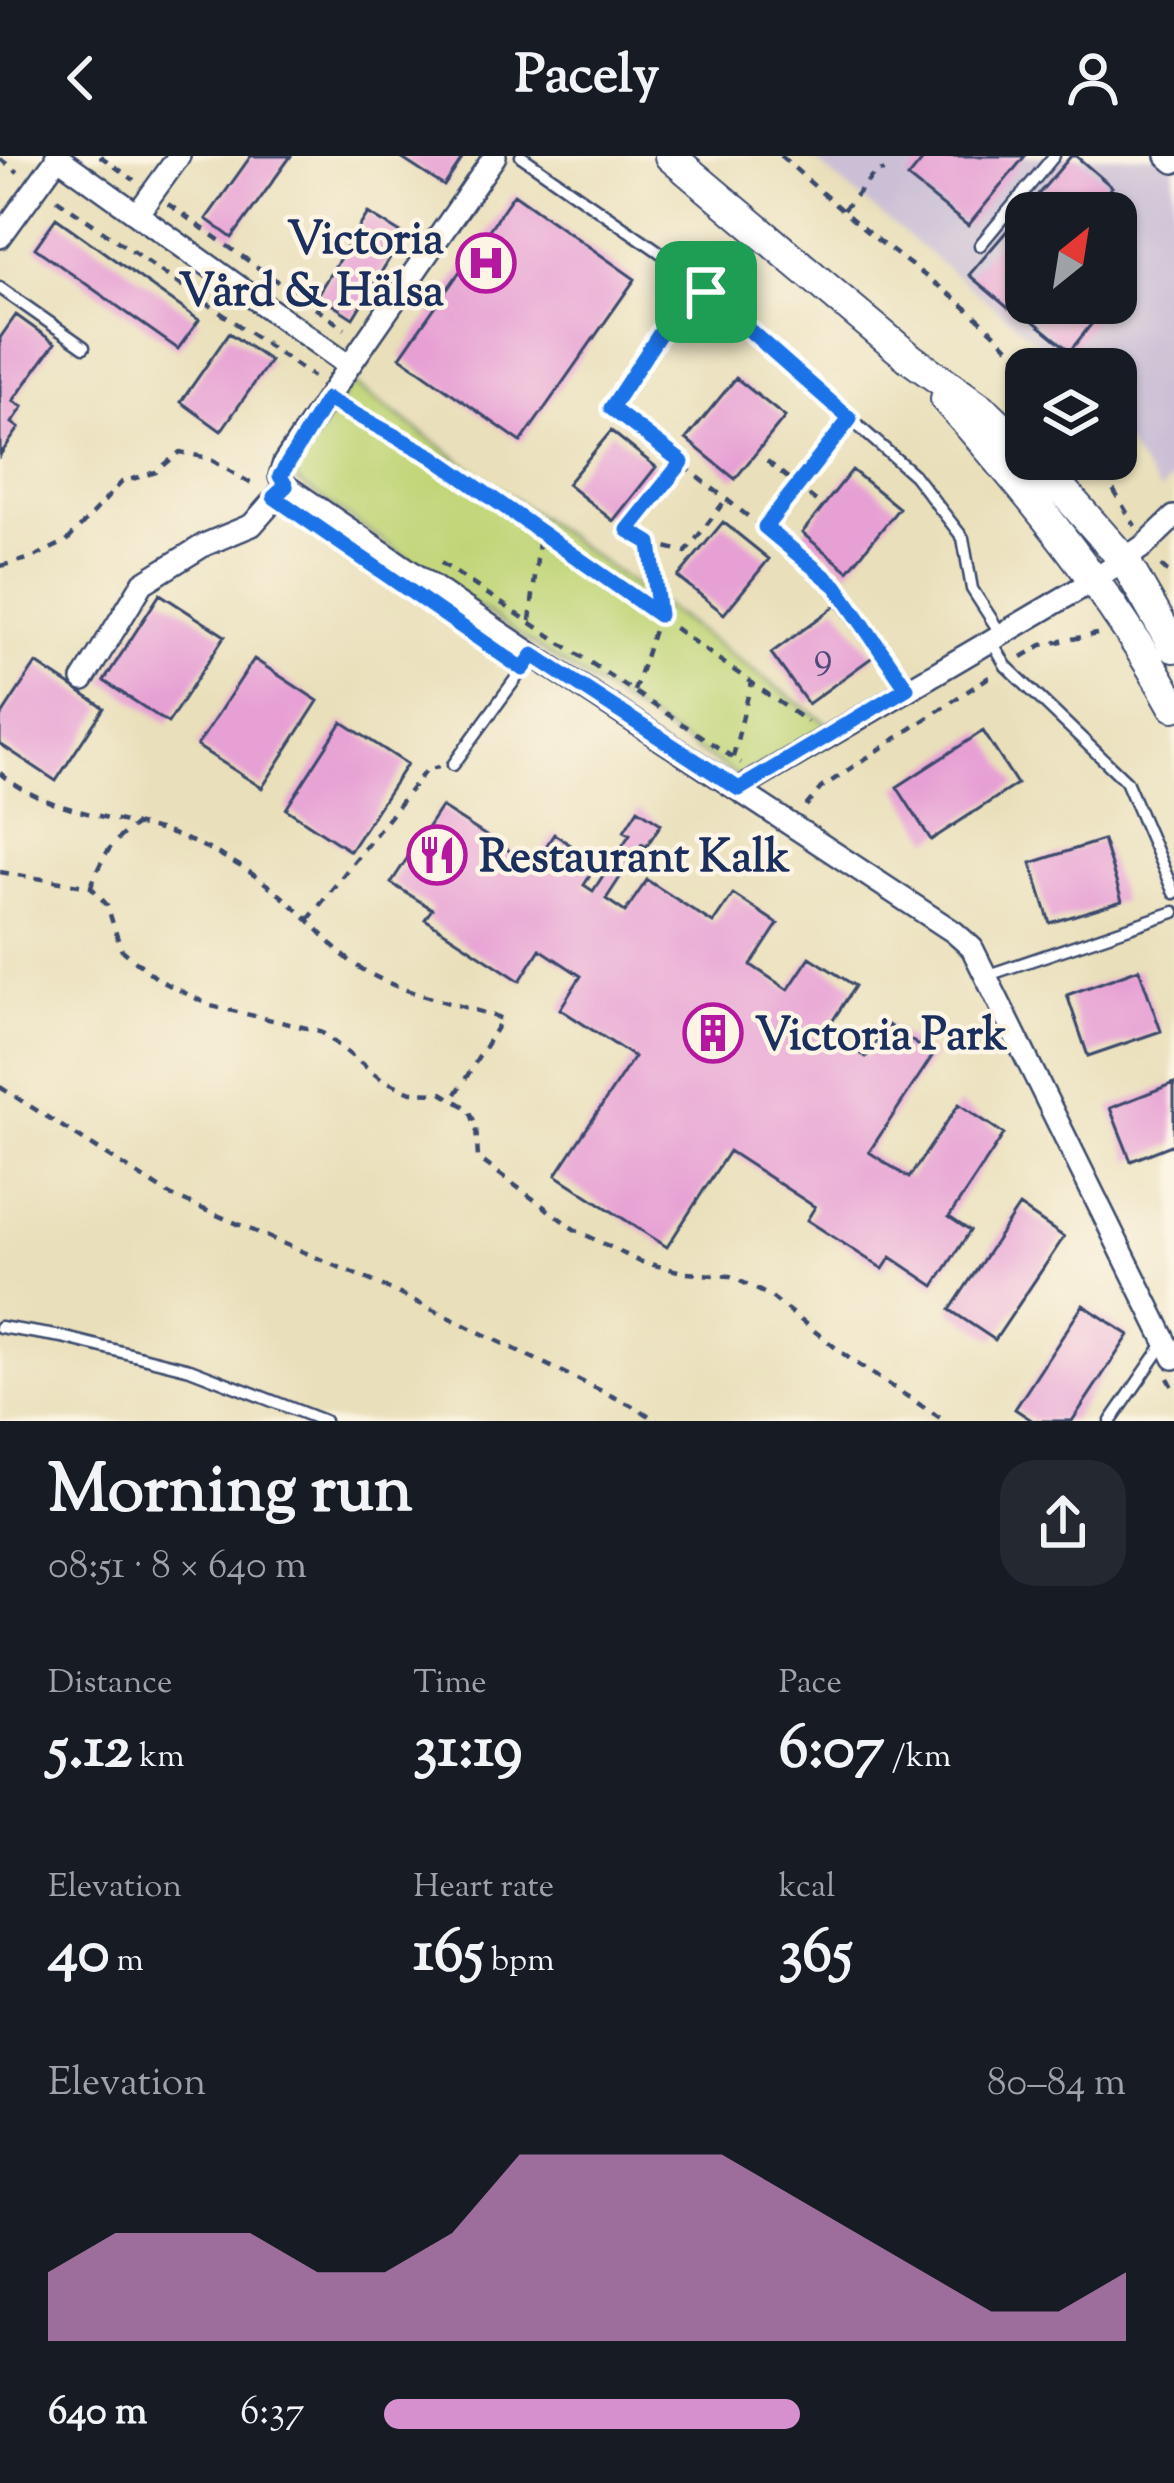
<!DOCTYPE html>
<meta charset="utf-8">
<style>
:root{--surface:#171b24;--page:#242831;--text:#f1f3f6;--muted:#9ea1a6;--accent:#d690ce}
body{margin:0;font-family:"Sorts Mill Goudy",serif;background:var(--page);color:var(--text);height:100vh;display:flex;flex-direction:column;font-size:45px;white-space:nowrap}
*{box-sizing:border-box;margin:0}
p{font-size:39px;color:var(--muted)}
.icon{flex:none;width:66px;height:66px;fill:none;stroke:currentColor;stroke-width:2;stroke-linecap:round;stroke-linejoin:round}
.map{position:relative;height:1265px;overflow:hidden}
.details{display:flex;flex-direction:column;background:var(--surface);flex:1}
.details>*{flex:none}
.needle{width:78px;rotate:30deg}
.buttons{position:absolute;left:1005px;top:36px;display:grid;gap:24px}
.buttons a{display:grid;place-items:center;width:132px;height:132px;border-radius:24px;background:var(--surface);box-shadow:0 3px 9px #0004;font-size:60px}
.pin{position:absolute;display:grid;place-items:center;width:102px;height:102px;color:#fff;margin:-51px;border-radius:24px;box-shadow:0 6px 18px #0006}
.round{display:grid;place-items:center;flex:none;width:126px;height:126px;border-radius:36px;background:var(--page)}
.summary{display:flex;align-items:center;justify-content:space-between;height:204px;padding:0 48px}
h1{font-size:66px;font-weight:800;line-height:90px}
.figures{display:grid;grid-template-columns:repeat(3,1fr);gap:18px;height:204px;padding:12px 48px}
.figures div{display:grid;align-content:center}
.figures b{font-size:60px;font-weight:800}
.figures small{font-size:33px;font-weight:400}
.figures p{font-size:33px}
.chart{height:336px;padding:24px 48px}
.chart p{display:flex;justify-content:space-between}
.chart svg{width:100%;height:216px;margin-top:12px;fill:var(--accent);opacity:.7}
ul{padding:0 48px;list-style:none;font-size:39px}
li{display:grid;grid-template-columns:192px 144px 1fr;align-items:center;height:90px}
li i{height:30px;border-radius:15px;background:var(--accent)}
header{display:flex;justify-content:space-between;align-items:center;height:156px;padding:0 48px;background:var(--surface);font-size:54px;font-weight:800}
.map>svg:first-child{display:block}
</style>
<header><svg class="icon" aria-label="back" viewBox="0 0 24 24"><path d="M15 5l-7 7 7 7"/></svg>Pacely<svg class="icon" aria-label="person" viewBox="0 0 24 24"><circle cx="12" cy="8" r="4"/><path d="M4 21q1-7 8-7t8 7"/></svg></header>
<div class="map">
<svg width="1174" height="1265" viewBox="0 0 1174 1265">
<rect width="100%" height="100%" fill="#fcf5e5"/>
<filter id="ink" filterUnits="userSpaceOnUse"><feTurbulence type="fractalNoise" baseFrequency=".00833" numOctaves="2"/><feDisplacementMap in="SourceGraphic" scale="24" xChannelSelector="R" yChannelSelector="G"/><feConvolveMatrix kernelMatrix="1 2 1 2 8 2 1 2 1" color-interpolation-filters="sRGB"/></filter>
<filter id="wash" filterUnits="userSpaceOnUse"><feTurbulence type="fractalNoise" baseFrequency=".004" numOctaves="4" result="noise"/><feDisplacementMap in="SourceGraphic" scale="48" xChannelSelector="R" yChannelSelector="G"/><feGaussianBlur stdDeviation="2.7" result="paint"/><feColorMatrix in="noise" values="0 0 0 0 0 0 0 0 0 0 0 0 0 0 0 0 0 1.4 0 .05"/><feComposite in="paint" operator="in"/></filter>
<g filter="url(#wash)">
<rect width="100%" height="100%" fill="#e9dfba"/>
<path fill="#cbbfd5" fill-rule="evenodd" d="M809 0H1174V320L1160 335 1116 275V213H1070ZM1026 57H1116V147H1026Z"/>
<path fill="#c1d578" stroke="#6e826b" stroke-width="3" d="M352 227 829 569 740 622 539 493 298 326 294 315Z"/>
<g id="blocks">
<path fill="#e7a0d4" d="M251 0H291L232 82 206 63Z
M398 0H464L444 30Z
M926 0H1025L968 70 908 22Z
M1071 0H1076L1112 31 1089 57H1026V131L1008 152 969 119Z
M514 38 635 123 521 286 400 201Z
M368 57 404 79 353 162 317 139Z
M56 62 199 164 178 193 35 92Z
M1026 137V147H1079L1097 161 1070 195 1015 150Z
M16 159 55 187 13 245 23 251 12 267 19 272 0 299V182Z
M229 177 270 205 221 275 181 246Z
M736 222 785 261 735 323 686 283Z
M611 275 656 311 613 365 567 328Z
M852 314 899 352 848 415 802 377Z
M723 366 769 403 724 458 678 421Z
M160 438 225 480 168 567 104 525Z
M837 449 874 500 808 548 771 497Z
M254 503 318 545 262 632 197 590Z
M36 507 104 552 56 625 0 588V562Z
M342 566 407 608 350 695 286 653Z
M983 575 1017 628 931 684 897 631Z
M441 651 533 710 554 678 598 707 584 729 593 735 630 678 624 675 638 653 661 668 646 691 642 688 606 743 625 756 647 724 713 767 733 738 778 768 751 809 788 834 810 801 855 830 826 875 866 901 888 869 933 899 869 996 909 1022 959 948 1004 978 949 1061 970 1075 934 1130 891 1101 883 1113 807 1064 815 1051 729 995 667 1091 556 1019 634 901 560 853 581 820 540 793 520 825 425 763 432 753 391 727Z
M1103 684 1122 745 1050 767 1031 707Z
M1139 813 1161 875 1088 900 1067 839Z
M1174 927V988L1131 1005 1110 952Z
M1019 1050 1064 1081 995 1184 950 1154Z
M1083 1149 1129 1179 1072 1265H1033L1015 1253Z"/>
</g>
</g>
<g filter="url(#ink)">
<use href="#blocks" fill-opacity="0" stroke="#3a496c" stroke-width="3"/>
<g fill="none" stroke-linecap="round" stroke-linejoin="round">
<defs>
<path id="service" d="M521 0 664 99 914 319 963 382 972 433 1001 478
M980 89 1054 0
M0 132 84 191
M625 226 668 165 706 135
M991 484 1006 510 1126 625 1174 737
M453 609 533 499
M988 819 1174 756
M0 1171 62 1181 190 1213 324 1265
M1111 1265 1166 1185"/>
<path id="minor" d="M56 0 349 210 284 307 280 320 286 330 533 499 954 776 972 792 1174 1202
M1167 0 1174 6
M138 57 179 0
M0 81 58 1
M349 210 495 0
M83 524 143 427 204 389 252 369 286 330
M739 633 1094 424 1145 389 1174 361"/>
<path id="secondary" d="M670 0 911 203 987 257 1026 294
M946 243C1031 339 1112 438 1174 550
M1035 303 1124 404 1174 491"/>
</defs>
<use href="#service" stroke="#3a496c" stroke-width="15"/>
<use href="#minor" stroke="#3a496c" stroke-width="26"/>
<use href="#secondary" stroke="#3a496c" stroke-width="34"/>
<path stroke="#3a496c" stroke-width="4.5" stroke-dasharray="9 9" stroke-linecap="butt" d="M100 0 134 24
M781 0C809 25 836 50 865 74 920 118 983 157 1027 213
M0 3 18 16
M57 43 313 221
M168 48 345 173
M843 54 876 16 884 15
M618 239 611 252 836 430 897 518
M345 253 432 300 807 566
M1095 303 1135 370
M767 305 816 345
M765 371 839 277
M649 387 686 396 727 342
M441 407 741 607
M0 410 32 402 67 385 122 326 156 316 180 296 208 302 257 331
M1161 410 1174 422
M530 465 540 377
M1022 501 1042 489 1097 478
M634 535 659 459 649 387 629 374 681 306
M733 601 751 527
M0 617C44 657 117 660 172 678 226 697 270 726 310 766 325 780 339 798 357 810 405 841 450 844 502 863L453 943
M806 650 821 632 992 519
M0 716 91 731 107 749 121 793 159 824 211 850 320 875 381 923 411 936 442 937 469 953 476 970 478 1002 574 1073 638 1105 686 1117 730 1120 770 1140 850 1203 945 1265
M91 731C101 702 111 685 137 668
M308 764 426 614 439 611
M0 931 170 1039 381 1129 639 1253 657 1265
M1168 1222 1174 1233"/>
<use href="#service" stroke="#fff" stroke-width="10"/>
<use href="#minor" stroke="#fff" stroke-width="21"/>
<use href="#secondary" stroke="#fff" stroke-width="30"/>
</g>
</g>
<g fill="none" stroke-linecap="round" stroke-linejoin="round" filter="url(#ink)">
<defs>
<path id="route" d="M706 136 850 263 765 371 836 430 907 532 739 633 533 499 523 513 274 341 286 330 280 320 327 243 432 300 659 459 650 387 628 374 682 306 611 252 668 165Z"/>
</defs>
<use href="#route" stroke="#fff" stroke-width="24"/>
<use href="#route" stroke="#1a73e8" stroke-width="15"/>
</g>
<defs>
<symbol id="hospital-ring" viewBox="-11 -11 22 22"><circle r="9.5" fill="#fcf5e5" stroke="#b5179e" stroke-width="1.5"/><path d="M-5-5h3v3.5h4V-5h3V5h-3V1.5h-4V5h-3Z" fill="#b5179e"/></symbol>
<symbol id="restaurant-ring" viewBox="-11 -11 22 22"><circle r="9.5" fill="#fcf5e5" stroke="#b5179e" stroke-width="1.5"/><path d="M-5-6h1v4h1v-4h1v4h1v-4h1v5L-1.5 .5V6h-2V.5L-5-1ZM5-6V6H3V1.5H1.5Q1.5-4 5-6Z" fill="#b5179e"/></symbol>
<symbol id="building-ring" viewBox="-11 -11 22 22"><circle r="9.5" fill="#fcf5e5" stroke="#b5179e" stroke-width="1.5"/><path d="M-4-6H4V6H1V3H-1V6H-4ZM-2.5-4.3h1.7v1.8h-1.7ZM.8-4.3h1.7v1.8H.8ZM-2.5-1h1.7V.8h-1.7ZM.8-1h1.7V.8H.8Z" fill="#b5179e"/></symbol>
</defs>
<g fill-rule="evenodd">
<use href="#hospital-ring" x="453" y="74" width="66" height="66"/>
<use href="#restaurant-ring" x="404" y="666" width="66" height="66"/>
<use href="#building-ring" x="680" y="844" width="66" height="66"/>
</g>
<g text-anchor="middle" stroke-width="9" stroke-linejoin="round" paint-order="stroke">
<g font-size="39" fill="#4e4b7c">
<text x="823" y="512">9</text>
</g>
<g font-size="45" font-weight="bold" fill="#1b2f5e" stroke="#fcf5e5" text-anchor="start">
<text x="444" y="97" text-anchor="end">Victoria<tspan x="444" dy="52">Vård &amp; Hälsa</tspan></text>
<text x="479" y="715">Restaurant Kalk</text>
<text x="755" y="893">Victoria Park</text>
</g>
</g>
</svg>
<div class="buttons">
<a><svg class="needle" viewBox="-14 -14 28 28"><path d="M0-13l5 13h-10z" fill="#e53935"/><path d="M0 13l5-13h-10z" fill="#9ea1a6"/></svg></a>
<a><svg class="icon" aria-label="layers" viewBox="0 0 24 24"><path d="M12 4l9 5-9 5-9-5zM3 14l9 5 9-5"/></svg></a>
</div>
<div class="pin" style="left:706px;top:136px;background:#1e9e55"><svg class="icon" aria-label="arrive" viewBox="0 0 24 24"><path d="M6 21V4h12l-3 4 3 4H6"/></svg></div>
</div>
<section class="details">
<div class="summary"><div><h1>Morning run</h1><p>08:51 · 8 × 640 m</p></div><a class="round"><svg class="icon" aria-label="share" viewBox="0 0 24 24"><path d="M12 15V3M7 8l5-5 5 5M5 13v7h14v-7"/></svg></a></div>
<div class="figures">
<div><p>Distance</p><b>5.12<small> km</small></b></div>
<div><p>Time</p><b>31:19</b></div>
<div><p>Pace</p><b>6:07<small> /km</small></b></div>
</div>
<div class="figures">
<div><p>Elevation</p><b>40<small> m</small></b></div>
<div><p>Heart rate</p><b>165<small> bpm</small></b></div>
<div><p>kcal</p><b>365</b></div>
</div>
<div class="chart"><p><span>Elevation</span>80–84 m</p>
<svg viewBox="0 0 160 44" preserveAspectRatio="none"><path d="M0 44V30L10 22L20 22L30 22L40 30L50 30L60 22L70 6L80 6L90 6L100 6L110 14L120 22L130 30L140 38L150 38L160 30V44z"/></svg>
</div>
<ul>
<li><b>640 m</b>6:37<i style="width:56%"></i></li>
</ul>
</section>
